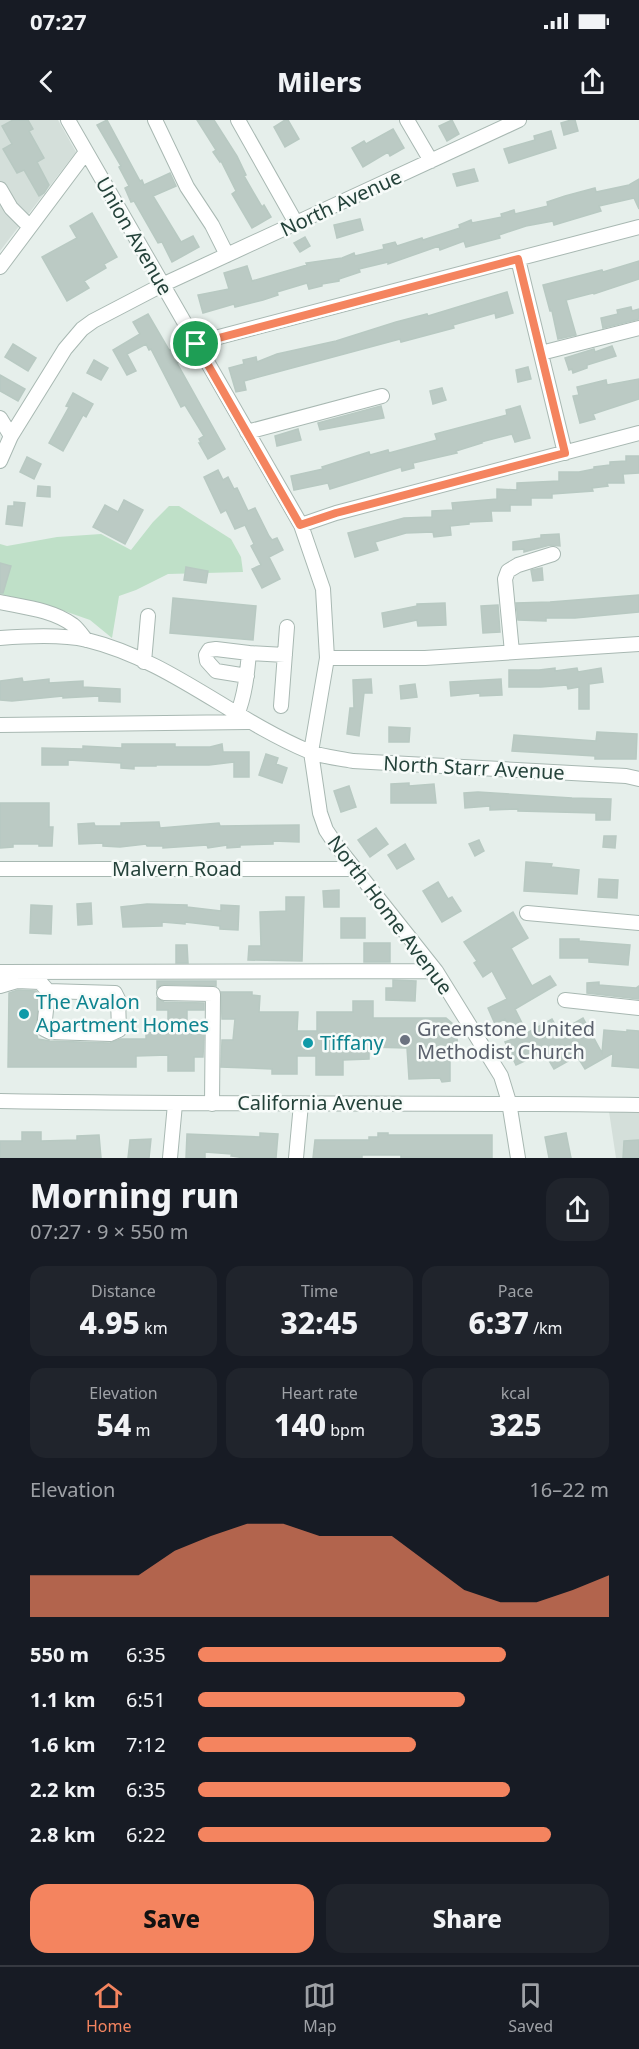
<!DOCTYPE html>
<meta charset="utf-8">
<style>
:root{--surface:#171b24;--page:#20242c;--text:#f1f3f6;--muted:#9ea1a6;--line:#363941;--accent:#f4845f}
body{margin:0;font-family:"Noto Sans",sans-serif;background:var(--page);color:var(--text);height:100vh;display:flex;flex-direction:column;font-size:22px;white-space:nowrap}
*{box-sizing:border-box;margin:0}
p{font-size:20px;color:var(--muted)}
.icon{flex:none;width:33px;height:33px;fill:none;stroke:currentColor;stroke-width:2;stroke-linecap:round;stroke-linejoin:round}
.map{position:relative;height:1038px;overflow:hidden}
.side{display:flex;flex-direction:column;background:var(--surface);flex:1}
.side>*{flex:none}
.pin{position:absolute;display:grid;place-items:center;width:51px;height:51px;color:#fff;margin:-26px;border:3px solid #fff;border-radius:50%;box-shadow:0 2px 6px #0007}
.round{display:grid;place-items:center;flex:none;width:63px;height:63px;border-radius:18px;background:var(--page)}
.summary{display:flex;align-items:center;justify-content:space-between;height:102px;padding:0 30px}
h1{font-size:33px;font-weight:800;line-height:45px}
.figures{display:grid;grid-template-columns:repeat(3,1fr);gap:9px;height:102px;padding:6px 30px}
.figures div{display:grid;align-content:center;border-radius:15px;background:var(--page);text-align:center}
.figures b{font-size:30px;font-weight:800}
.figures small{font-size:16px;font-weight:400}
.figures p{font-size:16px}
.chart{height:168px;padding:12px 30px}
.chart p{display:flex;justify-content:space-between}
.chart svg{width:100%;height:108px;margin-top:6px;fill:var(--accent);opacity:.7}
.cta{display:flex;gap:12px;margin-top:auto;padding:12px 30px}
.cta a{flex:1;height:69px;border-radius:18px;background:var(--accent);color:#111;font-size:24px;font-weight:800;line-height:69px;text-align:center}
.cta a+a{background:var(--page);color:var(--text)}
ul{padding:0 30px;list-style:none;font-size:20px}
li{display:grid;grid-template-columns:96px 72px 1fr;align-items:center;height:45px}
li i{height:15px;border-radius:8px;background:var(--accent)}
.status{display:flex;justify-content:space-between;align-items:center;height:42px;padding:0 30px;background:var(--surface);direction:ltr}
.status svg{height:16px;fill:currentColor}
header{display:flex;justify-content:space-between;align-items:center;height:78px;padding:0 30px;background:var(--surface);font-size:27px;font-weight:800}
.tabs{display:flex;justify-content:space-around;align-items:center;height:84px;border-top:2px solid var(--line);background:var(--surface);font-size:16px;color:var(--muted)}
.tabs a{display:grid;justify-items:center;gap:3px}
.tabs .active{color:var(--accent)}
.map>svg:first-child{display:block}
</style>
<div class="status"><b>07:27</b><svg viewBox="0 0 49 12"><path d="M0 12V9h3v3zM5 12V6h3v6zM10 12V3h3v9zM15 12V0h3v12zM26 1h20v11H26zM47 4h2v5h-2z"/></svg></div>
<header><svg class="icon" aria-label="back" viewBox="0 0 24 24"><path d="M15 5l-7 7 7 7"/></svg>Milers<svg class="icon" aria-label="share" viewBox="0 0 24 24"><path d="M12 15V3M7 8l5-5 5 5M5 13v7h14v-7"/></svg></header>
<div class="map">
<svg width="639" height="1038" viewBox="0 0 639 1038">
<rect width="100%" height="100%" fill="#e6efeb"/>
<path fill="#d4dfda" d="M0 0H58L76 32 0 131Z
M608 985H639V1038H616Z"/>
<path fill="#bfe0c8" d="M169 386H179L231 419 241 437 243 452 168 454 136 470 119 476 112 518 90 500 50 486 0 474V424L7 426 57 417 101 414 131 430 153 402Z"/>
<path fill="#bbcac4" stroke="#b8c9c2" stroke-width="1.5" d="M13 0H28L33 9 29 11 44 38 37 42 49 65 44 73 39 76 24 50 17 53 3 29 12 24 2 6Z
M107 0 140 61 142 60 144 65 170 53 176 66 153 76 181 122 193 116 199 127 172 142 162 122 158 123 134 81 131 82 125 68 129 66 119 47 121 46 97 5Z
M197 0H214L237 36 246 55 244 56 262 87 264 85 271 97 252 108 232 74 236 71 221 41 220 42 213 32 216 30Z
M285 0H288L299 19 285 27 274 7Z
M452 0 459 14 447 21 439 6Z
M571 0H575L578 11 564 15 561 3Z
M393 9 404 28 390 36 388 32 363 47 352 28 364 21 366 24Z
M551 11 556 28 509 43 504 29 535 20 534 16Z
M474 49 478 61 457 66 453 54Z
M639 59V89L634 78 599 86 601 91 554 105 553 101 526 106 499 115 500 118 466 127 464 121 440 130 439 126 388 144V142L359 149 360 152 339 159V161L322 164V166L309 169 307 163 277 172 278 175 263 180 235 187 234 184 203 193 198 175 229 169 224 153 247 146 252 161 307 145 306 143 342 138 354 133 355 136 384 129 383 125 395 122 397 126 422 118 423 120 460 108 459 105 471 100 472 103 502 97 501 94 514 90 515 94 548 86 547 82 565 76 595 68 596 72 629 65Z
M92 93 117 137 104 144 106 148 84 161 89 168 67 181 42 137 77 118 70 106Z
M360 99 363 110 337 118 334 105Z
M305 117 310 126 300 132 294 123Z
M639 141V159L594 174 593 173 566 180 576 215 558 219 552 191H550L543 165 602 150 603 152Z
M507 172 513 193 496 198 495 193 453 205 454 208 401 222 400 219 244 261 246 270 236 272 229 248 244 244 243 240 256 237 257 242 277 234 336 221 396 202 427 194 428 196Z
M631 187 632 191 639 189V199L603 208 601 198 618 194 617 190Z
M148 194 169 230 176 227 183 240 177 243 225 329 208 339 199 323H201L199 319 204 316 185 285 181 287 151 229 149 230 146 224 127 234 136 251 127 255 113 230 140 214 133 202Z
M13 224 36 238 28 251 5 237Z
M612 226 616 236 587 245V248L573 253 572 249 569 250 565 238 594 229 595 232Z
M94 240 108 248 101 260 87 253Z
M528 247 531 259 518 262 516 250Z
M0 255 25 269 18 281 0 271Z
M639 259V279L593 294 595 299 580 303 573 276 579 275 577 267 606 260 607 265Z
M442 268 446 280 433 284 430 271Z
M73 273 93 284 86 297 83 295 63 331 49 323 69 287 66 286Z
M381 286 384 298 320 310 318 303Z
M520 286 530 318 515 322 512 314 481 322 482 323 456 331 457 333 413 343 414 348 402 351 401 347 330 369 328 363 294 370 291 356 323 349 322 347 369 332 370 335 388 330 389 333 437 320 435 314 507 295 506 290Z
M298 309 301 320 277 326 275 316Z
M626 336H639V353L623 354 624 363H607L608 366 592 368 593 371 552 374V378H531V385H510V391H491L492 401 469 402V404L450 406 451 415 434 417 433 412 406 413 375 422 378 430 355 437 348 413 404 398 432 397V391L453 390 452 383 497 379V369L517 370V363L559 361V352H579L594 349V347L610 345V342L626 341Z
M27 337 41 344 34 359 20 352Z
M218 350 223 360 228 357 234 369 237 368 248 391 255 388 269 416 272 420 277 418 283 430 269 437 280 459 262 468 252 449 261 445 251 426 254 424 245 405 235 409 226 390 221 393 204 357Z
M38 366 50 367V377L37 376Z
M124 380 143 390 125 424 93 407 105 385 118 392Z
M14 382 25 383 22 406 6 404 8 386H14Z
M559 414 560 426 550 425 524 432V429L513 430V422L541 418V415Z
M0 443 11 446 3 473H0Z
M186 447 208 451 206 463 184 460Z
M542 448 543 460 533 461 531 450Z
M639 475V492L575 498H546V501L518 500 516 483 550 482Z
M173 478 256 486 253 520 170 513Z
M445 483 446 505 418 506 417 500 384 507 382 493 417 486V484Z
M498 485 500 512 483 513 481 486Z
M555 548V551L577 548 578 552 601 548 603 562 589 564V589H579V567L568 569 567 565 541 567H509V550H539Z
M22 558 23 562 49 559V563L83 561V567L120 569V582L99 581V576L63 578V576L12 581 0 580V561Z
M371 559 372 573H364L359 616 347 614 350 588H354L353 560Z
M501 559 502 575 480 576V573L451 576 450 562Z
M415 564 417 577 401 579 400 566Z
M389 607 410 608 409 622H389Z
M597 612 637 614 636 639H595V636L512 631 514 615 596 621Z
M122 624H175V627H210L222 624 223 632H249V657H234V642L209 645H156V646H134V649L121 648V643L68 640V645H42V628L83 629V626L122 628Z
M266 634 278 638 276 644 287 648 282 663 259 655Z
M409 663V666L434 664 436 683H391V664Z
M349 666 356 687 341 692 334 671Z
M478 672 572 678 611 679 610 700H596V693L518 691V689L490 690V686L465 688 464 673Z
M0 683H49V707H53L52 726H39V724H13V727L0 728Z
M159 702 160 708 219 703 220 706 299 705V722L273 721V724L240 725V727L227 728V725L208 728 207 725 163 728V726H147L146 724 120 727 103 726V723L79 724 78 704 94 703 95 706H121V703Z
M376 708 388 724 370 737 358 720Z
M604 716H616L615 728 603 727Z
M479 720 484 731 475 736 469 724Z
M405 724 414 739 397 749 388 735Z
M526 742 552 744 551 747 579 750 577 774 524 771Z
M599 759 618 760 617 778 598 777Z
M438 762 448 779 452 777 461 791 442 802 423 771Z
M339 770V787H324L323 771Z
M286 777H304L302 841 248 840 249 826H261L260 792 286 791Z
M91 783 92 804 78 805 77 784Z
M147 784 187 785V787L221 791V785L239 786 238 810 220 809V806L185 802V804L162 802V806L123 807 121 787Z
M31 785 52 786 51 814 30 813Z
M513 792 528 818 511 828 532 866 550 856 556 865 515 889 527 913 552 899 559 912 583 898 602 933 604 910 627 912V910L639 911V948L612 946 613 933 585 949 577 936 554 949 544 932 516 945 505 922 515 918 505 899 495 904 488 888 507 879 492 851 483 857 474 843 477 841 464 822Z
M341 798H365V818H341Z
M560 819H579V821L630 825 628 845 589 842V838H560Z
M364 823H390V842H364Z
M176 825H187L188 843H176Z
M393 860 416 861 415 881 386 880V868H393Z
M157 861H216V866L164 864 157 868Z
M599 862V865L636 868 639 866V879L587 873V863Z
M18 870 36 871 39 874 36 913 38 919 50 921 110 923 120 919H146V913L168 912V890H157V878L164 882 204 883V890H187V914H204L203 937H194V951H168V935L136 936V947H8L9 873Z
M221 872H252V875L260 876 259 892H298L297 911H317V892H353V881H373V898H446L452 903 453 918H457L458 930H450V961L442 962 440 958 409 959 407 928 369 927V939L343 940V955H316V936H297V954H272V949L221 947 222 920H233L235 899H222Z
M22 1012H41V1021L77 1020V1016L99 1015 101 1038H0V1021H22Z
M260 1013 278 1014 276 1038H245L231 1036 232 1034 205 1032V1038H186L187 1014 260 1017Z
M378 1013H388V1015H492V1038H401V1035H362V1038H313L315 1020H369V1017H378Z
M566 1013 571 1038H549L545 1017Z
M151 1019 149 1038H128L130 1020Z
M639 1020V1038H623L624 1021Z"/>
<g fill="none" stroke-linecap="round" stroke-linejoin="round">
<defs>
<path id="minor" d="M68 0 301 405 323 469 327 538 311 632 320 693 326 710 336 725 436 851 501 956 509 982 518 1038
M155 0 187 67 212 105 227 135
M238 0 296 103
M407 0 431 41
M0 69 11 88 30 107
M518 139 565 333
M0 147 86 32
M196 223 639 107
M541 233 639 208
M0 298 11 316
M247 312 382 276
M0 341 11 316 65 229 82 209 93 201 162 165 519 0
M301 405 336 393 639 313
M0 482C24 487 53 490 73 505 78 509 82 515 86 520
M0 518C26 516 62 514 87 520 169 540 232 599 308 631 322 637 339 638 353 641L626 656 639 659
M512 532 505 459 508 451 518 445 553 434
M249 533 285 535
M327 538H425L639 524
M144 542 148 496
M281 586 287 507
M237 595C245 575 247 555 249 533L216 529 209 530 206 535 207 541 216 551 247 556
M0 605 248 602
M0 749H354
M527 793 639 803
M0 852 436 851
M0 866 17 861 40 862 48 871 115 873 118 879 119 910 110 914 50 912 44 909 48 871
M164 873 213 874 212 984
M565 880 639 888
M0 981C213 985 426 982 639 985
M170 1038 175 984
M296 1038 301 984"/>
</defs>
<use href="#minor" stroke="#a8b8b2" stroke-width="16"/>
<use href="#minor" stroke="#fff" stroke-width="14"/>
</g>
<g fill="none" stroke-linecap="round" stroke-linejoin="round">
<defs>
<path id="route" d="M518 139 565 333 336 393 300 405 196 224Z"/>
</defs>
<use href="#route" stroke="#fff" stroke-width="12"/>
<use href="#route" stroke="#f4845f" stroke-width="8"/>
</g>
<g fill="#0f9aa8" stroke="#f7fbf9" stroke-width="2">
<circle cx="24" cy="894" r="6"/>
<circle cx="308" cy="923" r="6"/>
</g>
<circle fill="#6b7280" stroke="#f7fbf9" stroke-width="2" cx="405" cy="920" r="6"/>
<g text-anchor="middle" stroke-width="5" stroke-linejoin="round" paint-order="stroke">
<g font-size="20" fill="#24423a" stroke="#f7fbf9">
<text transform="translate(341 83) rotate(-25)" y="7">North Avenue</text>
<text transform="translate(134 116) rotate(60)" y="7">Union Avenue</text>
<text transform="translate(474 648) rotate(3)" y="7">North Starr Avenue</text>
<text x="177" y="756">Malvern Road</text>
<text transform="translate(390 795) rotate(53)" y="7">North Home Avenue</text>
<text x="320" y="990">California Avenue</text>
</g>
<g font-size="20" fill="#0d838f" stroke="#f7fbf9" text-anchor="start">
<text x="36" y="889">The Avalon<tspan x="36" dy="23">Apartment Homes</tspan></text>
<text x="320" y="930">Tiffany</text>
</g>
<g font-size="20" fill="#5b616d" stroke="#f7fbf9" text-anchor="start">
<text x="417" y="916">Greenstone United<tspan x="417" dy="23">Methodist Church</tspan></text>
</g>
</g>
</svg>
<div class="pin" style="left:196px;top:224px;background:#1e9e55"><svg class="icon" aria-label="arrive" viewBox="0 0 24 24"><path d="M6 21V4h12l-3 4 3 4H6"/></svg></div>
</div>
<section class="side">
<div class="summary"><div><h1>Morning run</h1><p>07:27 · 9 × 550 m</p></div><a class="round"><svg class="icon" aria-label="share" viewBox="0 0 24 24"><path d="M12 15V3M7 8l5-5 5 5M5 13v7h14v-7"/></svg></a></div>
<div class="figures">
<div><p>Distance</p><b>4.95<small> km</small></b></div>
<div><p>Time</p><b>32:45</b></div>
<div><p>Pace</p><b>6:37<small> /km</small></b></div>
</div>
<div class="figures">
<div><p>Elevation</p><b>54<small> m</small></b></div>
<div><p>Heart rate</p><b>140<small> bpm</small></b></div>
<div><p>kcal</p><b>325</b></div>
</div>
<div class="chart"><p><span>Elevation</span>16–22 m</p>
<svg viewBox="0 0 160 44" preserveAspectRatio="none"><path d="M0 44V27L10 27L20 27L30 27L40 17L50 11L60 6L70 6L80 11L90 11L100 11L110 22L120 33L130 38L140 38L150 33L160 27V44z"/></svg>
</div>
<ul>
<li><b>550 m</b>6:35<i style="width:75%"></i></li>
<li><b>1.1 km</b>6:51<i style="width:65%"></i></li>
<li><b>1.6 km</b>7:12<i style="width:53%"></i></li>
<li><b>2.2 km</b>6:35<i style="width:76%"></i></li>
<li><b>2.8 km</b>6:22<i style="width:86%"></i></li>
</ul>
<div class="cta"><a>Save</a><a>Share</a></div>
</section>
<nav class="tabs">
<a class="active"><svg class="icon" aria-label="home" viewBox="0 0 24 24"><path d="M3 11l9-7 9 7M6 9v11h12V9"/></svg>Home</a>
<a><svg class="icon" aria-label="map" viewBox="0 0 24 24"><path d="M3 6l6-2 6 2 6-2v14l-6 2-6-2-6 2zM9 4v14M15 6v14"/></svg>Map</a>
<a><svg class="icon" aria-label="saved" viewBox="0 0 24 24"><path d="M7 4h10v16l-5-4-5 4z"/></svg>Saved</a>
</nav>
